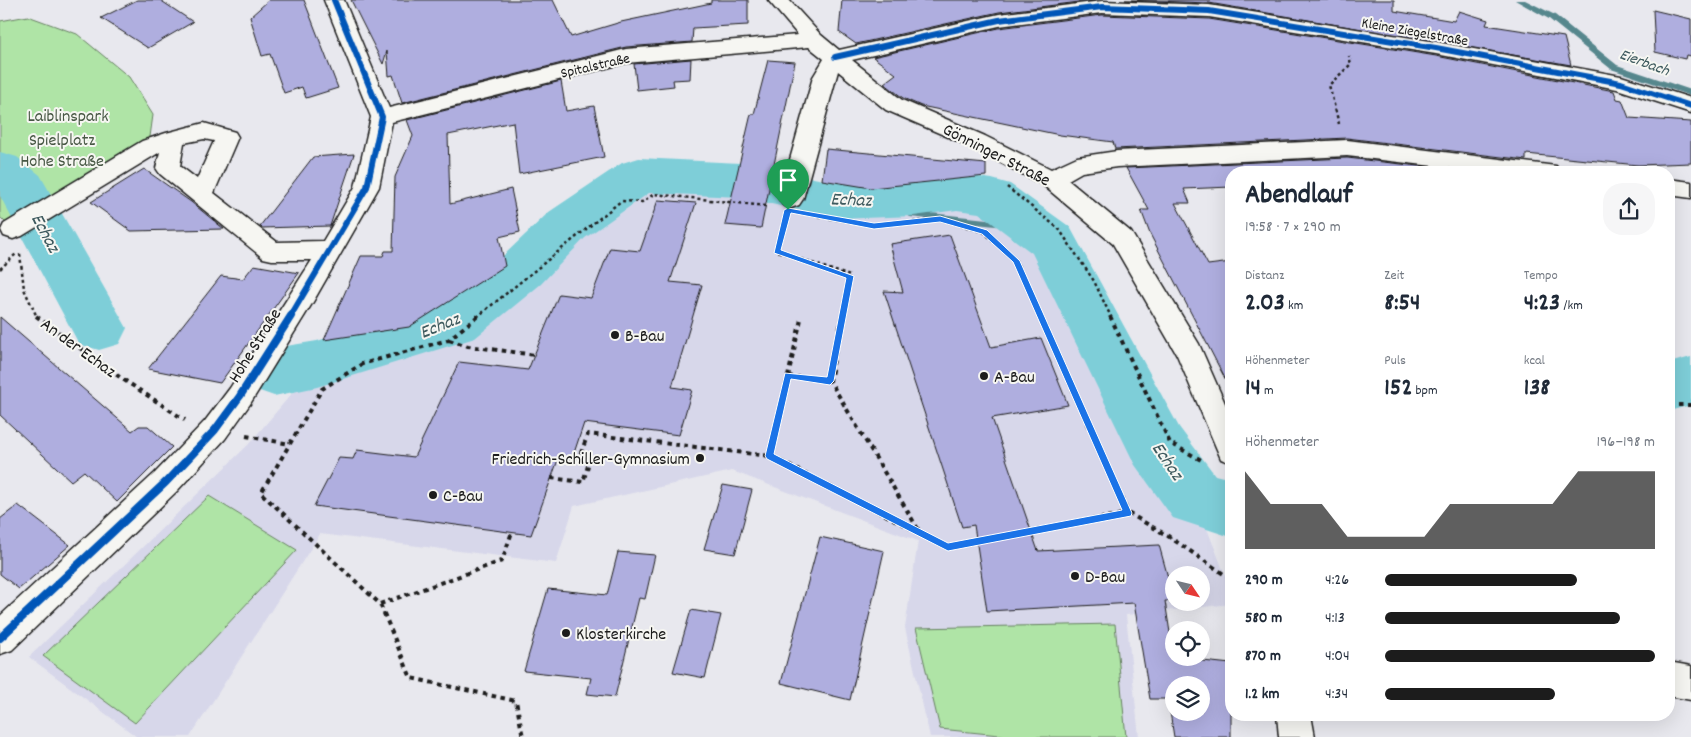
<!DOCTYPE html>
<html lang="de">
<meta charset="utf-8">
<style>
:root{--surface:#fff;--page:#f6f6f7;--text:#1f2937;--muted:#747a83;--accent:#1c1c1c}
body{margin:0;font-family:Dekko,sans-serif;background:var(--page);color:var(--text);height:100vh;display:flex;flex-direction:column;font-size:19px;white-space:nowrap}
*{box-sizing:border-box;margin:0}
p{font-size:16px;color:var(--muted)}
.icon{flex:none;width:28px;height:28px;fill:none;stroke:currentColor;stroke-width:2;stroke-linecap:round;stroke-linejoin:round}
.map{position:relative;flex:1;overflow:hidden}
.panel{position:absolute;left:1225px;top:166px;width:450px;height:555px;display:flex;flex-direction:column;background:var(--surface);border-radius:20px;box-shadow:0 5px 20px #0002}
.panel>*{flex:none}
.needle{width:32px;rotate:125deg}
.fabs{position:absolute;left:1165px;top:566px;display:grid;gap:10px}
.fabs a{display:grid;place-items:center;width:45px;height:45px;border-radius:50%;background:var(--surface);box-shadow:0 5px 20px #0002;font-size:25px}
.pin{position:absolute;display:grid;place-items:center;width:42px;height:42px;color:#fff;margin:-51px -21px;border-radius:50% 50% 50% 0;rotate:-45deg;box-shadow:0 0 5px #0007}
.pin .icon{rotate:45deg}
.round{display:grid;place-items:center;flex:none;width:52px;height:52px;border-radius:20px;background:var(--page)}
.headline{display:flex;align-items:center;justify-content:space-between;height:85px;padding:0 20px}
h1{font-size:28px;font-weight:800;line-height:38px}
.stats{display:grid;grid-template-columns:repeat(3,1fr);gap:8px;height:85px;padding:5px 20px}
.stats div{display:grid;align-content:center}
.stats b{font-size:25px;font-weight:800}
.stats small{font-size:14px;font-weight:400}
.stats p{font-size:14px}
.chart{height:140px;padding:10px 20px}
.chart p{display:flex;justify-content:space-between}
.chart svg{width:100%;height:90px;margin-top:5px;fill:var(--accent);opacity:.7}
ul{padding:0 20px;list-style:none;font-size:16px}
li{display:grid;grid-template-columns:80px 60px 1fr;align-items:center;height:38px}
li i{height:12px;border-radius:6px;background:var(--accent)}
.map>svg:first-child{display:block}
</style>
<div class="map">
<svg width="1691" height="737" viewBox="0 0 1691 737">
<rect width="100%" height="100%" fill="#e8e8ee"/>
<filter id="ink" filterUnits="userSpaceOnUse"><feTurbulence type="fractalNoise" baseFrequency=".02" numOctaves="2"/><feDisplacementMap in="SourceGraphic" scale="10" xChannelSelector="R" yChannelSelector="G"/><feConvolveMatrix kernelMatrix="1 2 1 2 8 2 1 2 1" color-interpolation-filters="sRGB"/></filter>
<g filter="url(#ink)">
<path fill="#d7d7ea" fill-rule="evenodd" d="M639 175 740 180 838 201 914 198 957 192 992 197 1052 241 1157 446 1195 498 1231 590V604L1126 615 1139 737H930L905 628 918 541 732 471 574 506 556 563 320 534 190 737H137L29 657 248 445 317 364 455 322 522 270 567 225ZM1174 575H1201V602H1174Z"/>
<path fill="#afe4a6" stroke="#668061" d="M28 16 77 34 129 77 153 115 149 144 13 230 0 217V21Z
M209 496 297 550 135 723 43 656Z
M1115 624 1126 737H1019L940 729 916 628Z"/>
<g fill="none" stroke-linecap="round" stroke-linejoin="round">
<path fill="#57878d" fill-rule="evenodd" d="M1515 0H1525L1555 15 1617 65 1691 90V96L1611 69 1549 19Z
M889 196 912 211 1033 224 1037 227 1033 230 910 217 886 201 885 199 886 197Z"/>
<path fill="#7eced8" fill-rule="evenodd" d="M0 152 17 157 40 175 127 328 119 344 99 350 79 344 0 196Z
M639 158 740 163 838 183 914 180 957 174 992 179 1010 184 1070 227 1179 427 1215 475 1231 479V537L1173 518 1135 465 1032 253 979 213 957 210 914 216 838 219 740 197 649 193 585 238 541 284 475 338 317 387 274 396 254 389 245 372 254 355 274 348 317 341 437 305 503 256 549 212 622 163Z
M1691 357V405L1669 411V363Z"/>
</g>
<path fill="#afaedf" stroke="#1c1c1c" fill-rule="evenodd" d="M137 0H160L193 22 148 48 101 18Z
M269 0H304L338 88 306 98 302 87 284 93 270 54 262 56 250 17Z
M351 0H553L571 37 621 22 711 3V0H748V25L693 28 692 42 626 47 402 103 393 75 389 76 387 51 383 64Z
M842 0H1095L999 12 856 44 839 32Z
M1125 0H1394V11L1454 21 1459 11 1488 20 1486 25 1564 37 1571 65 1209 3Z
M1653 10 1691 19V56L1686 55 1685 59 1655 52Z
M1102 15 1209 19 1436 56 1614 91 1617 99 1622 100 1629 118 1691 122V163L1638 165 1526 154V160L1347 138 1115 149 1113 142 1060 135 921 106 903 98 884 83 896 74 873 57 999 28Z
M691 59 690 79 673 80 674 86 637 90 634 64Z
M768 60 795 62 761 228 725 225 751 114H754Z
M561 81 566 111 594 106 604 157 519 174 513 122 448 135 450 204 511 189 520 232 499 237 505 266 409 327 324 340 361 256H383L385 251H393L395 177 413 136 407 120Z
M826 149 986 164V176L871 188 822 180Z
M354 154 330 226 262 228 260 226 313 157Z
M1347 158 1473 172H1231V187L1184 189 1190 203H1175L1208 265 1231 262V390L1150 234 1141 210H1149L1126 168Z
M144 169 191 202 224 229 131 231 91 202Z
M658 200 696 203 670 282 702 285 672 387 692 390 679 435 584 423 572 459 559 457 531 535 314 506 339 458 353 459 357 450 414 457 459 362 528 370 559 294 591 298 610 248 640 251Z
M950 235 991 347 1041 338 1068 405 992 418 1038 551 1159 545 1174 599V601H1165L1174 658 1231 664V737H1174L1168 699H1150L1134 603 987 611 974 525 962 527 884 291 903 292 890 244ZM1174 685H1201V712H1174Z
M254 265 299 273 220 383 148 369 221 276 243 279Z
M0 317 132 431 139 426H148L172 447 117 502 84 471 71 481 0 415Z
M723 485 752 490 735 554 704 549Z
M18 505 70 545 19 589 0 574V519Z
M820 537 884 551 850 700 781 683Z
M618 552 655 555 645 599 639 598 615 697 587 694 591 678 524 671 548 589 607 595Z
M691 610 721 615 705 678 673 672Z"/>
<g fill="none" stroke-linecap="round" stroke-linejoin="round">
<defs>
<path id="minor" d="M324 0H344L389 108 626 49 798 35 768 0H789L821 35 839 50 999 14 1102 1 1209 5 1436 42 1621 76 1691 98V113L1617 89 1436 54 1209 17 1102 13 999 26 852 60 902 100 985 136 1051 169 1077 157 1117 151 1347 140 1556 166 1559 172H1485L1347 156 1117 167 1082 172 1068 180 1131 232 1199 344 1231 417V463L1221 459 1177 355 1113 244 1043 185 969 146 886 110 838 71 803 199 799 205 791 208 783 205 779 199 813 77 824 59 809 47 626 63 392 122 379 187 313 302 250 404 225 439 177 491 12 650 0 654V616L155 473 205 421 230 388 312 260H272L263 258 160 174 156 168 160 152 22 236 13 239 4 236 1 230 4 224 142 141 166 133 204 123 235 132 238 137 214 193 277 242 323 241 355 187 371 117ZM204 139 214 141 197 179 180 166 184 143Z
M1669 179 1691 182V198L1669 195Z
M1669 662 1691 666V700L1669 696Z
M1277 715H1311L1315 737H1279Z"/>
</defs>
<use href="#minor" stroke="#1c1c1c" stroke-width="3"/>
<path stroke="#1c1c1c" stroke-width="2.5" stroke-dasharray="3 3" stroke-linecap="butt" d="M1339 124 1329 85 1351 64 1349 56
M1007 187 1059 229 1094 281 1111 317
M812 215 874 226 940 219 984 232 1016 261 1041 317
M784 223 777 251 850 276 842 317
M20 254 24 289 37 317
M0 269 16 254
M477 317 621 201 642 202 654 194 766 206"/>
<path stroke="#1c1c1c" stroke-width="4" stroke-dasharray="4.5 4.5" stroke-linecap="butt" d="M36 316 121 378 185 420
M478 316 448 340 362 364 322 389 261 493 380 604 411 678 516 701 523 737
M842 316 830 381 921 534
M1040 316 1128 513 1168 536 1231 579
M1110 316 1170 443 1203 461
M449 340 468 346 535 355
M788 376 830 381
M1669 405H1691
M246 436 290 444
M770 456 801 319
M551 478 583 482 590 459 579 458 588 434 770 456 948 547 1128 513
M380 604 502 561 512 532"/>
<use href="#minor" fill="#f6f6f2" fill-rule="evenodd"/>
<defs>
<path id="cycleway-far1" d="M835 57 999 20 1102 7 1209 11 1436 48 1621 83 1691 106
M290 317 367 187 382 117 334 0"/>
<path id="cycleway" d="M0 638 166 482 215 430 240 396 291 316"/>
</defs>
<use href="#cycleway-far1" stroke="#f6f6f2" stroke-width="9"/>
<use href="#cycleway" stroke="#f6f6f2" stroke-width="11"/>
<use href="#cycleway-far1" stroke="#0057b8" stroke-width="6"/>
<use href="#cycleway" stroke="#0057b8" stroke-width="8"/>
</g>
</g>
<path fill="#1a73e8" stroke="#fff" fill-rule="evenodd" d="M788 208 874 223 940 216 987 230 1020 261 1132 513 1131 516 948 551 767 459 765 456 785 373 827 377 846 278 774 253 784 210ZM791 213 874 229 940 222 982 234 1013 262 1122 510 948 543 774 454 791 379 830 385 834 381 854 276 781 250Z"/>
<g fill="#1c1c1c" stroke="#f6f6f2" stroke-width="2">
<circle cx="615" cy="335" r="5"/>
<circle cx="984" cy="376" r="5"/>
<circle cx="700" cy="458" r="5"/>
<circle cx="433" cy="495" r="5"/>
<circle cx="1075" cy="576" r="5"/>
<circle cx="566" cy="633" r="5"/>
</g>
<g text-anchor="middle" stroke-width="4" stroke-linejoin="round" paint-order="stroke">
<g font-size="15" fill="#1c1c1c" stroke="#f6f6f2">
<text transform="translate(1415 31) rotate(10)" y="5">Kleine Ziegelstraße</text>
<text transform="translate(595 65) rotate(-13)" y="5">Spitalstraße</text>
</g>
<g font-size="16" font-style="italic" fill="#3e5a5e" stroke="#f6f6f2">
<text transform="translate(1645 61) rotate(20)" y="6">Eierbach</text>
</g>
<g font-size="18" fill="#485845" stroke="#f6f6f2">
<text x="68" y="121">Laiblinspark</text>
<text x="62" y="145">Spielplatz<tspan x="62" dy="21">Hohe Straße</tspan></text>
</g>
<g font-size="18" fill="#1c1c1c" stroke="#f6f6f2">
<text transform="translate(997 154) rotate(27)" y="6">Gönninger Straße</text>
<text transform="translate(254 345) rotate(-58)" y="6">Hohe Straße</text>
<text transform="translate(79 347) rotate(36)" y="6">An der Echaz</text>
</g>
<g font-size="18" fill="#1c1c1c" stroke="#f6f6f2" text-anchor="start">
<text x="625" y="341">B-Bau</text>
<text x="994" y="382">A-Bau</text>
<text x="690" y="464" text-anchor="end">Friedrich-Schiller-Gymnasium</text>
<text x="443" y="501">C-Bau</text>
<text x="1085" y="582">D-Bau</text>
<text x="576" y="639">Klosterkirche</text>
</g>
<g font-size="19" font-style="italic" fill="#3e5a5e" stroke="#f6f6f2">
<text transform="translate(851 198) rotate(2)" y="7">Echaz</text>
<text transform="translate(47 232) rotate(62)" y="7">Echaz</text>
<text transform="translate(439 324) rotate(-22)" y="7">Echaz</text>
<text transform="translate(1169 460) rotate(56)" y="7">Echaz</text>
</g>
</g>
</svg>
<div class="fabs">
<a><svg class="needle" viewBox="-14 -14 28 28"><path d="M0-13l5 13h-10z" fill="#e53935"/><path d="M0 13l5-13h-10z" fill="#747a83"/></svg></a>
<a><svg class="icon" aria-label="locate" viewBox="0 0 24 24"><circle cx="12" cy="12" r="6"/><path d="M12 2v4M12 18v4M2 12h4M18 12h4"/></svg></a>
<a><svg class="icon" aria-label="layers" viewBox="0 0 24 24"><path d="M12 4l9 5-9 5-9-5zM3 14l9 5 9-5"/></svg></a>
</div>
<div class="pin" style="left:788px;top:210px;background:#1e9e55"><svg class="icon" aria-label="arrive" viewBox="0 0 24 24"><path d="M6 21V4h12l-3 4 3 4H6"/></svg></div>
<section class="panel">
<div class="headline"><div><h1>Abendlauf</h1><p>19:58 · 7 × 290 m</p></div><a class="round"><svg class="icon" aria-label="share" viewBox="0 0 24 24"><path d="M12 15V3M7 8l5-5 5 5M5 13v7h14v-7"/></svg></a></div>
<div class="stats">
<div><p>Distanz</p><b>2.03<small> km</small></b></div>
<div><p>Zeit</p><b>8:54</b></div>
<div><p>Tempo</p><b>4:23<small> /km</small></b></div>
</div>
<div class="stats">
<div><p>Höhenmeter</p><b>14<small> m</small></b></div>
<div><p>Puls</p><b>152<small> bpm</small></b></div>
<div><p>kcal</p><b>138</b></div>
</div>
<div class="chart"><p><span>Höhenmeter</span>196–198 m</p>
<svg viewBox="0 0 160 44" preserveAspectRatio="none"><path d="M0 44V6L10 22L20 22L30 22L40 38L50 38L60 38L70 38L80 22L90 22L100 22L110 22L120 22L130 6L140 6L150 6L160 6V44z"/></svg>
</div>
<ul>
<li><b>290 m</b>4:26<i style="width:71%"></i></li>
<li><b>580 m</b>4:13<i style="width:87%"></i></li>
<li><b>870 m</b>4:04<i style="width:100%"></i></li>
<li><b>1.2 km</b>4:34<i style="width:63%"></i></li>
</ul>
</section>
</div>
